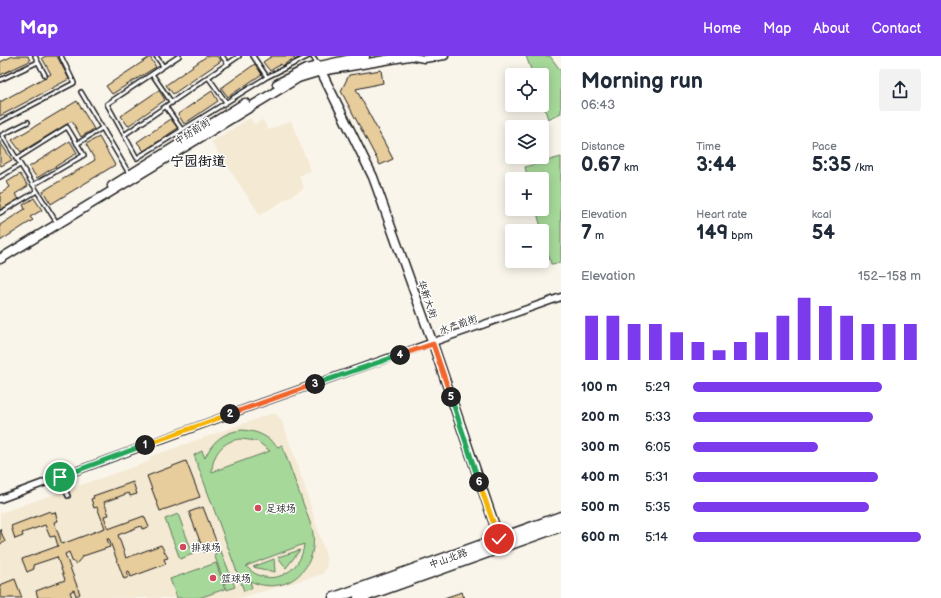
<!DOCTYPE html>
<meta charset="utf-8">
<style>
:root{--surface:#fff;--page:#f2f2f3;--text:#1f2937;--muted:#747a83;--accent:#7c3aed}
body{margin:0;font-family:"Balsamiq Sans","LXGW WenKai TC",sans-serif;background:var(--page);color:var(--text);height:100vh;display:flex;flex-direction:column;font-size:15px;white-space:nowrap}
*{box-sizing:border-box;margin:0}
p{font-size:13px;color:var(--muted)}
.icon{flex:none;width:22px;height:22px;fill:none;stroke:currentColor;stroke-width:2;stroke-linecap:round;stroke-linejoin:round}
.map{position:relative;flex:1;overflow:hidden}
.details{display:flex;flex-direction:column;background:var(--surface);width:380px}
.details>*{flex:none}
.tools{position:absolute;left:505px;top:12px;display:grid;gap:8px}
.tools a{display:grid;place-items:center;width:44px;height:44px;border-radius:4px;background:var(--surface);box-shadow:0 2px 10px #0003;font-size:20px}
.pin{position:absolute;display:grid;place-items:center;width:34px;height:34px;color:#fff;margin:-17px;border:2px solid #fff;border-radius:50%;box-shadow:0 1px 4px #0007}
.km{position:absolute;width:20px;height:20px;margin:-10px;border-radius:50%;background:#222;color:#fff;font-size:11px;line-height:20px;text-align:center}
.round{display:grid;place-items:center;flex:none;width:42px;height:42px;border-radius:4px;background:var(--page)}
.head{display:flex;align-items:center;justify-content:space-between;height:68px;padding:0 20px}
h1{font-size:22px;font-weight:600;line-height:30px}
.stats{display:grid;grid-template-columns:repeat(3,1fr);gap:6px;height:68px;padding:4px 20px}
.stats div{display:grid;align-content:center}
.stats b{font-size:20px;font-weight:600}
.stats small{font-size:11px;font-weight:400}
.stats p{font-size:11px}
.chart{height:112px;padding:8px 20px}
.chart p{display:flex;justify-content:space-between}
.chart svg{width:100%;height:72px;margin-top:4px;stroke:var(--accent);stroke-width:6}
ul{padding:0 20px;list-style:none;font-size:13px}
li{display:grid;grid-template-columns:64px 48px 1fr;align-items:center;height:30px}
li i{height:10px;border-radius:5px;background:var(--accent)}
header{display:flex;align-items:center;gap:24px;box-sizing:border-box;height:56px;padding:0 20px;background:var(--accent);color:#fff}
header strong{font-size:19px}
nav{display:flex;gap:22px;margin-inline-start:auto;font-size:14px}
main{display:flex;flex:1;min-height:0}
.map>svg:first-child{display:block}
</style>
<header>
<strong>Map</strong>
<nav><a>Home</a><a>Map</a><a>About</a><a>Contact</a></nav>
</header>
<main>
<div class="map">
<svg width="561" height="542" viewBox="0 0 561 542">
<rect width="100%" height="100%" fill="#faf5eb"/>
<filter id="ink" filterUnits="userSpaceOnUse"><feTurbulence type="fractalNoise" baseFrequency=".025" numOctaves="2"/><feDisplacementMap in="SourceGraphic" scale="8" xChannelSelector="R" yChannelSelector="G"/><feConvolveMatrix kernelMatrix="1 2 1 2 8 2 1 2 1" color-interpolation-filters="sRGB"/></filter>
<g filter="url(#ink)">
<path fill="#f4e9d3" d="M250 62 254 68 263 64 268 74 291 65 311 115 299 120 304 132 260 159 211 86Z
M270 358H276L282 365 304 428 326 500 327 509 323 518 240 542H0V457L150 405 149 401Z"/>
<path fill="#a6d89a" stroke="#617a5b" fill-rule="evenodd" d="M526 0H550L561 15V57L548 63 542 45V19H533Z
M561 101V207L551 208 536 153H542V123H528L525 111Z
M242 374C258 375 267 380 278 391L282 389 312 472C321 511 287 542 250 525L252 532 244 535 194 399 202 395 205 402C212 385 224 376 242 374ZM241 383 257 385 270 395 212 416C212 399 223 384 241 383ZM304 488C302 518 267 534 246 510Z
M178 458 193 498 180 503 165 463Z
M300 494 286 512 278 501Z
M221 495 235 531 227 534 214 498Z
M274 503 275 516 253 511Z
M216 507 225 533 199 542H177L170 523Z"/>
<path fill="#e7cc9c" stroke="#1c1c1c" d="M13 0H28L30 5 0 19V6Z
M46 0H57L69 23 0 60V46L51 18 42 2Z
M207 0H217L221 5 173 38 166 29Z
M272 0H301L295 4 294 2 282 10 281 8 270 15 263 6Z
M150 1 156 11 112 38 106 30Z
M255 8 262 18 228 41 221 32Z
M381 14 383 27 356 33 393 103 380 109 341 35 349 19Z
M159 34 165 44 128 70 121 60Z
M212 35 218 45 184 68 178 58Z
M77 45 94 73 81 81 72 65 21 96 12 84Z
M171 63 178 72 144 95 137 86Z
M99 81 115 109 51 148 43 135 95 104 86 88Z
M70 85 77 97 37 122 29 111Z
M0 86 12 104 1 110 0 108Z
M20 118 28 130 15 138 19 143 0 154V138L10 131 7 126Z
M34 142 42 154 30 161 33 164 0 185V169L25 153 23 149Z
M186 405 200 441 160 455 147 420Z
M133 426 137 438 130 440 129 437 104 446 109 459 104 460 108 473 144 460 149 471 142 473 141 470 118 479 126 502 161 489 168 502 164 503 166 508 131 521 129 515 127 516 129 521 124 523 109 483H107L110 491 83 500 76 508 72 505 69 496 65 498 80 538 76 540 74 534 70 536 72 541 70 542H38L36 535 65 524 57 501 33 509 34 513 27 516 22 503 58 490 55 480 50 481 45 469 22 477 23 480 15 483 11 470 50 455 51 457 55 456 58 465 54 466 62 488 105 472 97 451 94 452 91 443 94 442 93 440Z
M203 451 218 490 204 496 189 456Z
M0 473 5 486 0 488Z
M15 523 22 542H0V529Z
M462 536 464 542H444Z"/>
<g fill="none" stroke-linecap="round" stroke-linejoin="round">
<defs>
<path id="service" d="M156 0 163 10
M179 0 107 48 137 102 267 21 309 0
M222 0 228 8
M253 0 267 21
M312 0 317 7
M38 6 45 19
M152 18 172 47
M208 21 226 46
M0 24 38 6 35 0
M81 36 130 119
M166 51 182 74
M0 66 74 27 61 0
M28 66 2 79 57 167
M124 79 239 0
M77 88 102 72
M16 103 67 71 84 99 33 129
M0 121 20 109
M0 157 37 135
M60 421 68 440"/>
<path id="minor" d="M408 0 424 3 445 0
M0 443 258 348 561 241"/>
<path id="tertiary" d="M318 9 373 121 433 288 501 488
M277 28 306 13 365 0
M112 130 245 47
M0 203 298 22 321 15 409 0"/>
<path id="primary" d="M334 542 561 461
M359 542 561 470"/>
</defs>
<use href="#service" stroke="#1c1c1c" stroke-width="6"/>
<use href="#minor" stroke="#1c1c1c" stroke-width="9"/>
<use href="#tertiary" stroke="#1c1c1c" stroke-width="11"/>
<use href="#primary" stroke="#1c1c1c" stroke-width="13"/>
<use href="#service" stroke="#fff" stroke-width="3"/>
<use href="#minor" stroke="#fff" stroke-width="6"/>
<use href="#tertiary" stroke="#fff" stroke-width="8"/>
<use href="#primary" stroke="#fff" stroke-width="10"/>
</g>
</g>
<g fill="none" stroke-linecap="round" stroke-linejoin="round" filter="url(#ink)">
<defs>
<path id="split-1" d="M60 421 145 389"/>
<path id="split-2" d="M145 389 230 358"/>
<path id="split-3" d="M230 358 315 328"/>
<path id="split-4" d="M315 328 400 299"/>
<path id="split-5" d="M400 299 433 288 451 341"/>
<path id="split-6" d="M451 341 479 426"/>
<path id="split-7" d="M479 426 499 483"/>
</defs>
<use href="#split-1" stroke="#fff" stroke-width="8"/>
<use href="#split-2" stroke="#fff" stroke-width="8"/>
<use href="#split-3" stroke="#fff" stroke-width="8"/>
<use href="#split-4" stroke="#fff" stroke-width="8"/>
<use href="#split-5" stroke="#fff" stroke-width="8"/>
<use href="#split-6" stroke="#fff" stroke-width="8"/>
<use href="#split-7" stroke="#fff" stroke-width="8"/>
<use href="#split-1" stroke="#22a559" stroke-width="5"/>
<use href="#split-2" stroke="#f5b400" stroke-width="5"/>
<use href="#split-3" stroke="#f0652b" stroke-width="5"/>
<use href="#split-4" stroke="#22a559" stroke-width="5"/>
<use href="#split-5" stroke="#f0652b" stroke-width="5"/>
<use href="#split-6" stroke="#22a559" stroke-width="5"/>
<use href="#split-7" stroke="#f5b400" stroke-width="5"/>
</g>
<g fill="#d1495b" stroke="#fff" stroke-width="1.5">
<circle cx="258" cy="452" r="4"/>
<circle cx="183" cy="491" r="4"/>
<circle cx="213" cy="522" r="4"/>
</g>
<g text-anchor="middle" stroke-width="3" stroke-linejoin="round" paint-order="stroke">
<g font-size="10" fill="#1c1c1c" stroke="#fff">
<text transform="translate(192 75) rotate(-32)" y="4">中纺前街</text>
<text transform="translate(428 243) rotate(71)" y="4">华新大街</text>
<text transform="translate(458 268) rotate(-20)" y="4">水产前街</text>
<text transform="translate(448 502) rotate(-20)" y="4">中山北路</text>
</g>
<g font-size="10" fill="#1c1c1c" stroke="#fff" text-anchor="start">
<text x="266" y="456">足球场</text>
<text x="191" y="495">排球场</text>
<text x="221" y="526">篮球场</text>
</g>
<g font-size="14" font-weight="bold" fill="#1c1c1c" stroke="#fff">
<text x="198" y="110">宁园街道</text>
</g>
</g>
</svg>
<div class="tools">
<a><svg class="icon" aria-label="locate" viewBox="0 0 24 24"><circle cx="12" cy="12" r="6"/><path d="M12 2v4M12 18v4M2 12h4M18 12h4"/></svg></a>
<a><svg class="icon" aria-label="layers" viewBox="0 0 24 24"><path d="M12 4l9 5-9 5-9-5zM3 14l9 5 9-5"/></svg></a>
<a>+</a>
<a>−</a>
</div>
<div class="pin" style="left:60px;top:421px;background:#1e9e55"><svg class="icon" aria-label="arrive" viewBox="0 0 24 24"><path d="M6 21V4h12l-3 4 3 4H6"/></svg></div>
<div class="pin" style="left:499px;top:483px;background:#d93025"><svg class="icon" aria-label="check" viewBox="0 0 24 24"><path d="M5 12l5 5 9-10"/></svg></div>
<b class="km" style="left:145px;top:389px">1</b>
<b class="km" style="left:230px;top:358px">2</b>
<b class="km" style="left:315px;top:328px">3</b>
<b class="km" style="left:400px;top:299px">4</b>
<b class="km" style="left:451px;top:341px">5</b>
<b class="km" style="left:479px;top:426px">6</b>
</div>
<section class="details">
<div class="head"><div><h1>Morning run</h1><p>06:43</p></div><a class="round"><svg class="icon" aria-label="share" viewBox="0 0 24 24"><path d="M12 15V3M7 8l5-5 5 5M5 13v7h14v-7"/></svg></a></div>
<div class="stats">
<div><p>Distance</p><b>0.67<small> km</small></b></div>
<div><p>Time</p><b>3:44</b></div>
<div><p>Pace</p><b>5:35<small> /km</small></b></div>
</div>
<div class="stats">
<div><p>Elevation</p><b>7<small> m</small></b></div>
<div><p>Heart rate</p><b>149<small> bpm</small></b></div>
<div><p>kcal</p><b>54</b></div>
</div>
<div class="chart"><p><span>Elevation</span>152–158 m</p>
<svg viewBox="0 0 160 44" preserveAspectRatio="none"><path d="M5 44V17M15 44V17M25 44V22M35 44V22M45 44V27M55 44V33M65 44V38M75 44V33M85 44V27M95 44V17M105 44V6M115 44V11M125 44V17M135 44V22M145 44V22M155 44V22"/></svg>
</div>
<ul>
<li><b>100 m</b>5:29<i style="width:83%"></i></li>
<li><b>200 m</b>5:33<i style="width:79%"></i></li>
<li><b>300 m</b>6:05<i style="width:55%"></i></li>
<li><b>400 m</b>5:31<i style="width:81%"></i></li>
<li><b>500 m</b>5:35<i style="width:77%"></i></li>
<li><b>600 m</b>5:14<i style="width:100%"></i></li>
</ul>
</section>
</main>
